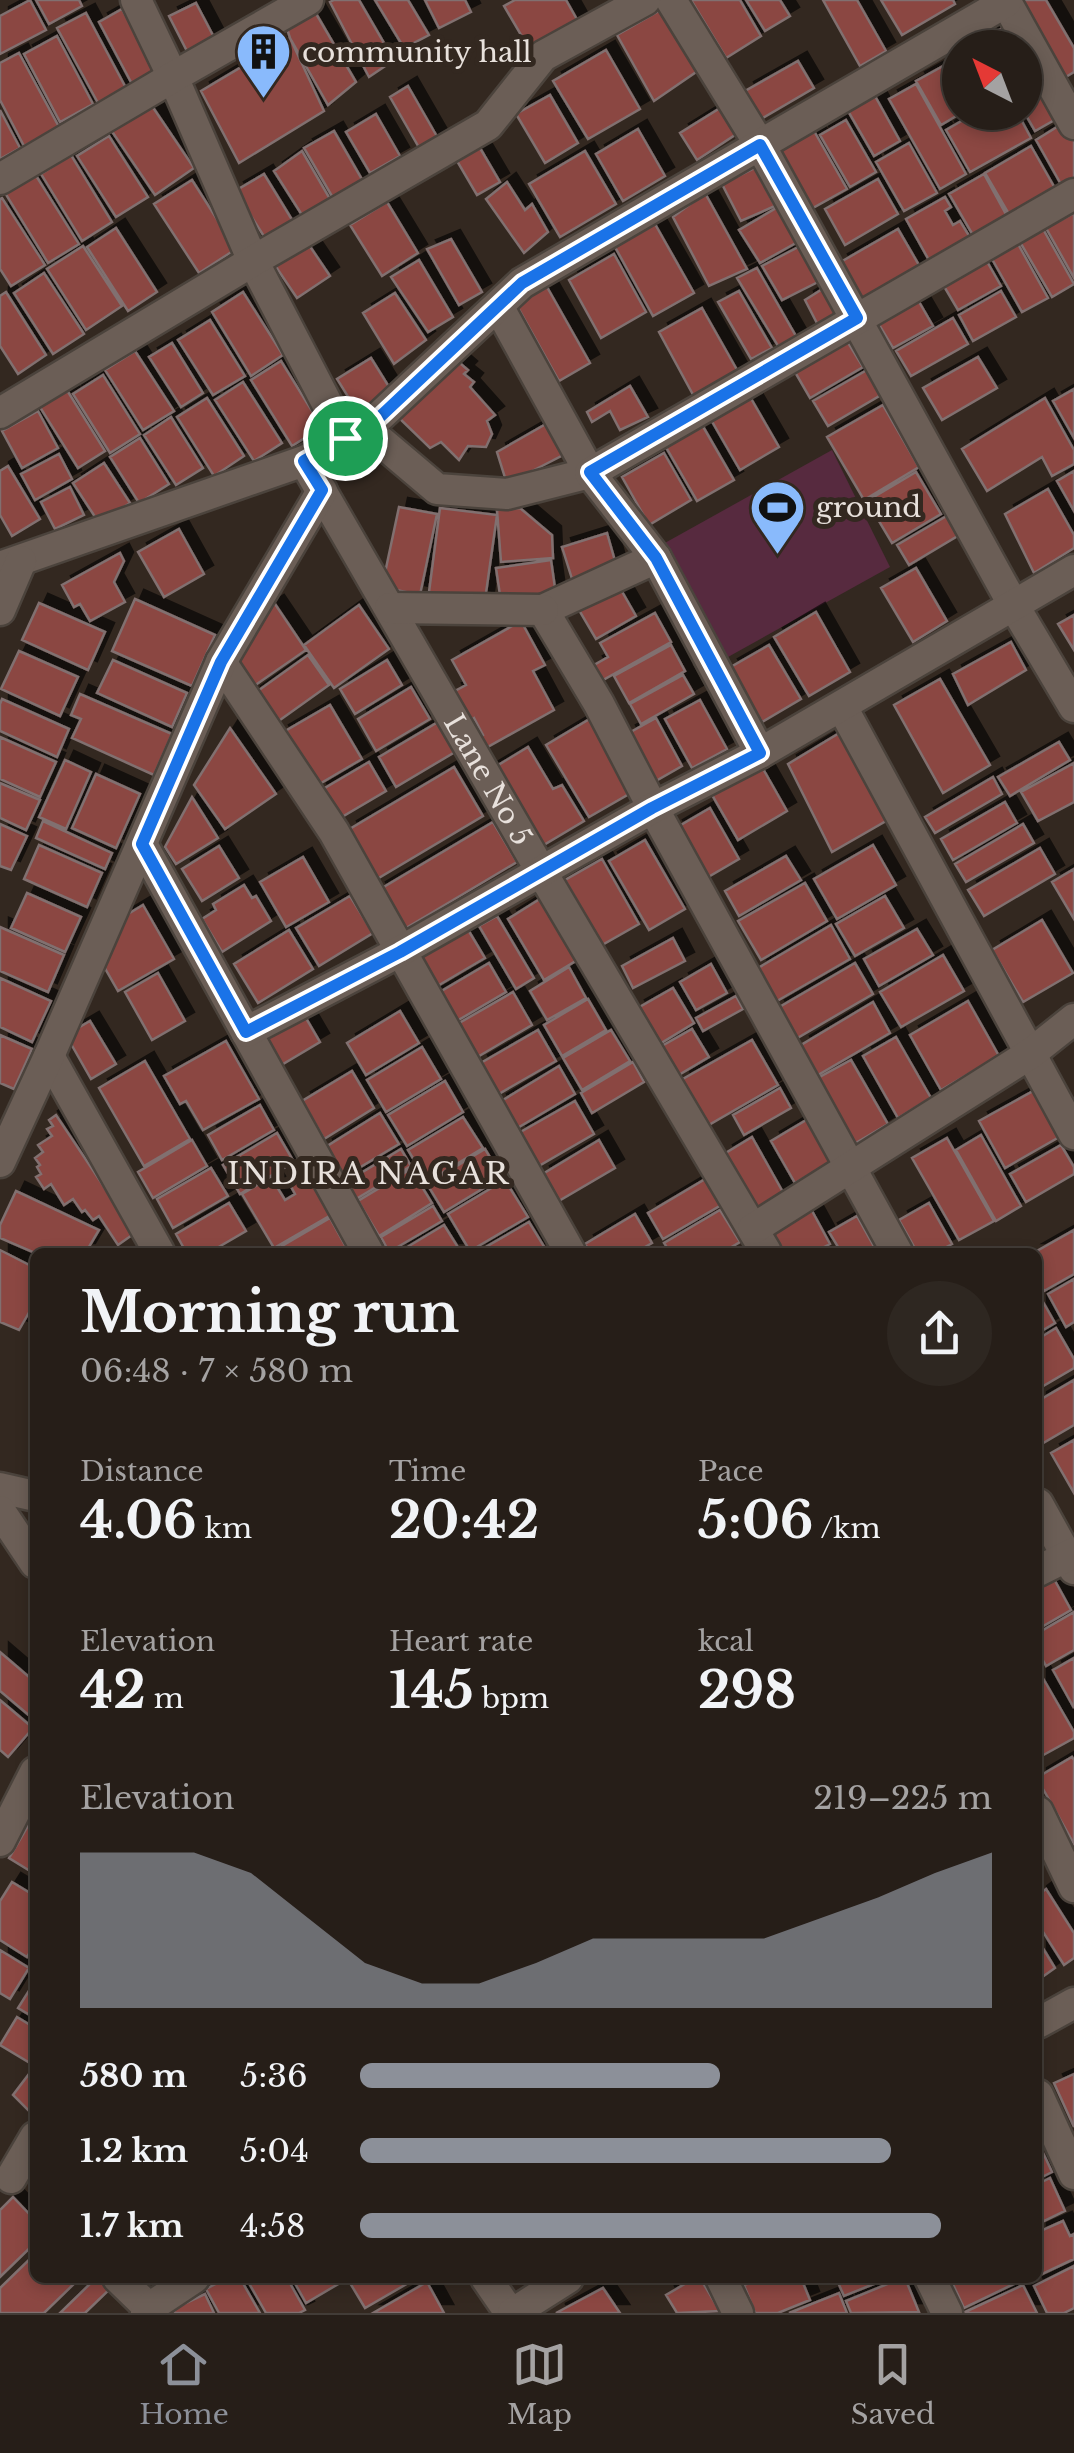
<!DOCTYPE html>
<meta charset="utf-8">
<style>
:root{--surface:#261e18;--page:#2e2721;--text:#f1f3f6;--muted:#a4a2a2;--line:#423c37;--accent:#8c9099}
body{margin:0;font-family:"Libre Baskerville",serif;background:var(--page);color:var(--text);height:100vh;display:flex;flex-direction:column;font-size:38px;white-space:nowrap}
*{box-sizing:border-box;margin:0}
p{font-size:32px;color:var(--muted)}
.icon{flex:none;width:55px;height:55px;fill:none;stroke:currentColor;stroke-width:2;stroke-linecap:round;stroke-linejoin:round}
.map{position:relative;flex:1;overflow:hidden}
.side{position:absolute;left:30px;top:1248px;width:1012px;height:1035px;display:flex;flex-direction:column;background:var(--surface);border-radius:15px;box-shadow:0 5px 15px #0003,0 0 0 2px var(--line)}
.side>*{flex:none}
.needle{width:65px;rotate:318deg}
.controls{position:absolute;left:942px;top:30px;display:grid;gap:20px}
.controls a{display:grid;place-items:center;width:100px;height:100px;border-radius:50%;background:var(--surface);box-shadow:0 5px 15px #0003,0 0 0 2px var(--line);font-size:50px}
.pin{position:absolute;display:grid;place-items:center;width:85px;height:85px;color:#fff;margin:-42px;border:5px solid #fff;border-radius:50%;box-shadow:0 2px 10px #0007}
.round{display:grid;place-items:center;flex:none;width:105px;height:105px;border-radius:52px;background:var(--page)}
.summary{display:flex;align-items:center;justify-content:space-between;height:170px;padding:0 50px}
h1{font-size:55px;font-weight:800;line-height:75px}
.stats{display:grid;grid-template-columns:repeat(3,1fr);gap:15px;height:170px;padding:10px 50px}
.stats div{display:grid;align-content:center}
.stats b{font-size:50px;font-weight:800}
.stats small{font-size:28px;font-weight:400}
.stats p{font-size:28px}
.chart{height:280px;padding:20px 50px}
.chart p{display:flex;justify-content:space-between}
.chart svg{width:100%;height:180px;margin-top:10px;fill:var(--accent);opacity:.7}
ul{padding:0 50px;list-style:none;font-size:32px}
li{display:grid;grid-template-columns:160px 120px 1fr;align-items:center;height:75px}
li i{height:25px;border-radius:12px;background:var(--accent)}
.menu{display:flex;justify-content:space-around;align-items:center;height:140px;border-top:2px solid var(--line);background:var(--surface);font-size:28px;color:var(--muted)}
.menu a{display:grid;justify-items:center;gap:5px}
.menu .selected{color:var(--accent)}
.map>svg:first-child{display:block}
</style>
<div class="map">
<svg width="1074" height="2313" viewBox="0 0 1074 2313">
<defs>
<filter id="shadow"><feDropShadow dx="9" dy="-9" stdDeviation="0" flood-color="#0009"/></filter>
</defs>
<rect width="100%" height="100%" fill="#332820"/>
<path fill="#572a3f" d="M832 450 890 567 728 657 663 544Z"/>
<path fill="#8b4643" stroke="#81706f" stroke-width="2.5" filter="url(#shadow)" d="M30 0 46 30 0 54V16Z
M36 0H79L82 6 49 24Z
M334 0H359L394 60 369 77 330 2Z
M375 0H408L429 35 404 48Z
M425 0H465L471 12 439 28Z
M515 0H566L579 23 531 52 504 6Z
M691 0H740L761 36 726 58Z
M746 0H780L790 16 765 31Z
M823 0H857L886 51 860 66Z
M881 0H953L955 4 902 35Z
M1013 0H1046L1074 48V72L1059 81Z
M196 3 217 43 190 57 169 16Z
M311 5 356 82 328 105 290 38 284 20Z
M664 8 699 70 654 101 617 35Z
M122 9 156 71 132 84 99 22Z
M86 13 126 88 98 103 57 28Z
M1001 29 1012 48H976L974 44Z
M57 36 93 104 60 122 24 54Z
M290 38 324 111 239 163 201 91Z
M606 50 640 109 588 139 553 81Z
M19 53 59 127 24 146 0 100V63Z
M798 61 814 88 761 119 745 91Z
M945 65 960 91V112H963L941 125 916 81Z
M1036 80 1058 118 1035 131 1024 112 1025 86Z
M916 84 966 174 940 189 889 99Z
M408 86 439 140 421 151 390 97Z
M550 95 578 143 545 163 516 114Z
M875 96 900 141 874 156 848 111Z
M150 103 194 168 155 195 111 130Z
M725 105 741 131 697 160 680 133Z
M0 110 20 148 0 159Z
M977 112H1017L1031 138 970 172 946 130Z
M376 114 400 156 370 173 346 132Z
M846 120 876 172 850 187 820 135Z
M1065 122 1074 138V180L1062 186 1036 140Z
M638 129 665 176 623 201 596 154Z
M334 131 363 181 333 198 304 148Z
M814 131 847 189 811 209 779 151Z
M109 136 148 197 116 217 77 156Z
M909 143 937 193 904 211 876 162Z
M1031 146 1056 190 1010 216 985 173Z
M480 148 500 182 477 195 457 161Z
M302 151 330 199 302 215 274 171Z
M585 151 616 204 560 237 529 184Z
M71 155 112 222 82 241 41 174Z
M755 168 775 206 741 221 722 184Z
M35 174 79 244 48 263 5 193Z
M264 174 294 223 267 241 235 191Z
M984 174 1008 218 974 237 949 194Z
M878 179 898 214 845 245 825 209Z
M192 180 236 249 199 273 154 204Z
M507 182 525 210 532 204 548 232 524 253 486 199Z
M705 193 747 269 709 286 673 217Z
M945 197 951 207 945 211 953 225 960 221 971 239 930 262 906 219Z
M2 198 45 265 11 286 0 269V199Z
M387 202 418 253 382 276 350 225Z
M783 204 803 239 760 263 739 230Z
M1074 213V278L1046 228Z
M655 224 694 293 653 316 615 247Z
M116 228 157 292 128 311 87 247Z
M898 229 923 272 863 306 839 263Z
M1043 229 1074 284 1052 297 1020 242Z
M305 239 330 276 297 298 272 261Z
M451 239 482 292 459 305 427 249Z
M806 243 824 279 782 300 762 266Z
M1018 244 1048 298 1022 312 992 259Z
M83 246 122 306 86 330 47 269Z
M614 254 646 312 601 338 569 280Z
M985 258 1001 286 958 310 942 283Z
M419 260 453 317 428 332 391 277Z
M757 268 797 338 778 346 737 278Z
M44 273 84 334 53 354 14 293Z
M832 283 848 314 820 329 805 300Z
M547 287 590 363 559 381 516 304Z
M739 291 772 348 751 359 718 302Z
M1001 291 1016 317 973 341 959 315Z
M6 292 46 355 18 374 0 346V296Z
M243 292 283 355 251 376 212 312Z
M395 293 426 340 394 364 363 313Z
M918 300 933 326 893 348 878 323Z
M702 308 741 377 697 402 659 332Z
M953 318 968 344 911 376 896 351Z
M210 320 245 376 213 395 178 340Z
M844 336 863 367 810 398 792 367Z
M172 343 203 393 181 407 149 357Z
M135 351 174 411 143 430 105 370Z
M978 357 997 388 942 420 923 388Z
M371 358 391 390 357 411 337 379Z
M454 358 468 370 464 374 474 382 470 387 495 415 487 421 492 434 486 447 468 446 459 460 441 442 430 448 397 416Z
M281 361 322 427 292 446 251 380Z
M867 370 881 395 828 426 813 401Z
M103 375 140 434 110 453 73 394Z
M243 382 282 443 254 461 215 400Z
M630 386 648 417 620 430 610 411 592 422 587 412Z
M65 387 105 451 78 468 38 404Z
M1074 389V438L1053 401Z
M749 395 779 447 740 470 710 418Z
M207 398 244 456 214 476 177 417Z
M1045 398 1074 450V464L1052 476 1042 457 987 491 962 449Z
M883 405 919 467 864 500 827 437Z
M38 411 58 448 22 468 2 431Z
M171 417 203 468 176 485 144 435Z
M553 420 571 451 507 484 497 452Z
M701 423 734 480 697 501 664 444Z
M140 438 169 484 139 503 110 457Z
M664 453 691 500 649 525 622 477Z
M59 454 72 479 35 500 21 474Z
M104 463 130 503 99 523 73 483Z
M8 466 40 519 12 536 0 515V471Z
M1074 471V511L1057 481Z
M916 472 941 514 892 543 867 501Z
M70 487 84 515 55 529 41 502Z
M1048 489 1074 535V548L1034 573 1005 514Z
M399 507 437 514 420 595 382 587Z
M440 508 497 515 485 600 429 592Z
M520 508 552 535 553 558 501 562 497 510Z
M950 514 961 534 909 565 897 545Z
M179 529 204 574 164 597 138 552Z
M607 533 617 568 573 582 562 547Z
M120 553 124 561 114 582 125 602 90 621 80 604 74 607 62 585Z
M551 560 556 595 501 602 496 568Z
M916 568 947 621 913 642 881 588Z
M616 581 636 616 596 639 576 605Z
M135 599 215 635 192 686 112 651Z
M39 603 105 632 88 670 22 640Z
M275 604 306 650 254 686 237 662 258 615Z
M359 605 389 649 334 688 304 645Z
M816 612 850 672 809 696 774 637Z
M655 613 671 642 603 680 594 665 608 657 600 643Z
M1074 615V650L1058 624Z
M521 621 545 665 533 671 554 710 484 749 478 738 483 735 474 718 469 721 453 692 466 685 452 660Z
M1011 642 1026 670 968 705 953 674Z
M671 645 685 671 629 703 614 676Z
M769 645 801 699 762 722 729 668Z
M19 651 78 677 60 716 1 689Z
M308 655 329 685 273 725 252 695Z
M113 660 187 693 172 727 97 693Z
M387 660 402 685 355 714 340 689Z
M683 675 694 694 641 724 630 704Z
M940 679 990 765 943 793 894 705Z
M411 687 430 719 376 751 358 719Z
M80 694 172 734 154 775 72 738 81 719 71 715Z
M2 699 69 729 57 757 0 731V704Z
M700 700 727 749 692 768 665 719Z
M330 705 362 759 311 789 280 734Z
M593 717 636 790 589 817 546 745Z
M656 718 682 766 654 782 627 734Z
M438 722 455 752 396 787 379 757Z
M230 728 276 794 225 829 194 785Z
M841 732 886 821 832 852 788 764Z
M0 737 56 762 40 797 0 779Z
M1059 742 1070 760 1010 796 998 777Z
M528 747 553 789 562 785 584 821 537 849 490 770Z
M65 760 91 772 66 829 39 817Z
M369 762 386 791 335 821 318 792Z
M1074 763V802L1038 821 1021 792Z
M454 767 483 816 377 879 348 830Z
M762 767 787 811 738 840 712 795Z
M96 774 140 794 116 848 72 828Z
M993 777 1002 794 935 833 925 817Z
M0 783 40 800 26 830 0 818Z
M192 797 218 838 176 864 165 847Z
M1005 802 1017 823 953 860 941 839Z
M710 808 739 859 703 880 674 829Z
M43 821 112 853 105 869 36 838Z
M493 822 517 862 401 931 377 891Z
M0 824 27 836 11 870 0 866Z
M1023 824 1034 843 966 882 955 864Z
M645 840 685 909 649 930 609 861Z
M39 845 102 873 87 907 24 879Z
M873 845 896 885 837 919 814 879Z
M219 846 239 878 202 901 182 869Z
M1040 848 1055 874 984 916 968 890Z
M786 856 801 880 739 916 725 891Z
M303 857 329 902 286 927 260 882Z
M602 859 639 924 602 945 565 880Z
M1074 869V919L1052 882Z
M805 883 827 921 761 960 738 921Z
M244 885 252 898 256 896 271 921 222 952 202 919 216 910 213 904Z
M27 893 81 917 65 952 11 928Z
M350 896 373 933 319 966 296 928Z
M885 896 904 928 855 956 836 924Z
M543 897 579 959 544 980 508 919Z
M143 905 174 959 118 991 98 956 112 950 106 940 115 926 125 921 123 917Z
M497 916 534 978 516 989 479 926Z
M1042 920 1073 973 1023 1002 992 950Z
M831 925 850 959 777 1001 758 968Z
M0 927 64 955 48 992 0 971Z
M467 928 485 958 429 991 411 961Z
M917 929 933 955 879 986 864 959Z
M289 930 313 969 258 1003 234 964Z
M673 938 685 961 633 988 622 966Z
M943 955 964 991 901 1027 880 992Z
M489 963 506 992 450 1025 433 996Z
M855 963 873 994 794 1040 776 1009Z
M711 964 727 993 696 1010 680 982Z
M569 967 586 998 547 1020 530 991Z
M158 973 185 1021 152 1040 125 992Z
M0 978 51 1001 32 1042 0 1027Z
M673 988 694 1023 658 1045 636 1009Z
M513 992 532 1025 474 1059 454 1026Z
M736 996 743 1009 703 1031 696 1018Z
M588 999 606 1030 562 1056 544 1025Z
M968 1001 999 1056 941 1090 910 1035Z
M873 1002 890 1033 818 1075 801 1045Z
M400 1011 419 1043 366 1075 347 1043Z
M303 1013 320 1042 278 1067 261 1039Z
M90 1021 116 1064 91 1079 66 1035Z
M692 1029 709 1057 677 1076 660 1047Z
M538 1030 556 1061 497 1095 479 1064Z
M611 1030 630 1061 582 1090 563 1058Z
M0 1035 32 1049 14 1089 0 1083Z
M896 1037 931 1098 898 1118 863 1056Z
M752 1040 778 1085 707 1126 681 1080Z
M226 1041 259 1099 203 1130 186 1101 180 1104 164 1076Z
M422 1047 441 1079 386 1112 367 1080Z
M851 1060 888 1124 854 1144 816 1079Z
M145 1061 190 1139 144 1166 99 1088Z
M633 1062 644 1082 592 1113 581 1093Z
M559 1066 575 1094 514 1130 498 1103Z
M352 1071 374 1108 324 1139 302 1101Z
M445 1081 463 1112 407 1146 388 1115Z
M780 1088 791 1108 744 1135 733 1115Z
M1035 1090 1061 1136 1005 1168 979 1121Z
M575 1101 594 1134 537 1167 517 1134Z
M260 1105 274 1130 222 1160 208 1135Z
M380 1113 399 1144 342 1178 324 1148Z
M56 1115 135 1233 118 1245 99 1216 93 1220 85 1210 82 1212 73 1199 64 1205 51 1184 44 1189 36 1177 41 1174 37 1167 40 1165 35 1158 43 1152 38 1145 52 1136 47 1129 53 1126 49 1120Z
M463 1117 483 1148 427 1182 408 1150Z
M808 1119 833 1161 795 1183 771 1141Z
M277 1133 294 1162 240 1194 223 1165Z
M981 1135 1021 1206 996 1221 956 1150Z
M752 1137 784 1194 756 1210 724 1154Z
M947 1138 994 1221 959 1240 912 1158Z
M192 1140 207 1166 153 1198 138 1172Z
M599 1140 615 1168 557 1202 541 1175Z
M1061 1145 1074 1167V1174L1026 1202 1010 1174Z
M401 1149 411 1166 356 1199 346 1182Z
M485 1149 502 1177 444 1212 427 1184Z
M211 1168 228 1196 173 1228 157 1199Z
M411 1169 432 1203 379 1236 358 1201Z
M306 1173 331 1215 274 1248 242 1194 271 1177 285 1200 295 1194 289 1183Z
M707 1178 723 1204 663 1239 648 1213Z
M505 1180 528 1217 470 1251 448 1214Z
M16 1191 99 1230 86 1252 35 1253 0 1238V1225Z
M229 1203 246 1231 210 1252H186L176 1234Z
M929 1203 952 1244 937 1252H917L899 1220Z
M433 1206 442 1221 389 1252 381 1237Z
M811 1209 830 1244 814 1252H782L771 1232Z
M720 1210 740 1242 723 1252H670L664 1243Z
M635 1214 652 1243 636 1252H590L585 1244Z
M857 1216 877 1252H841L829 1232Z
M330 1218 347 1249 341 1252H285L282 1246Z
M529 1222 545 1248 538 1252H477Z
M444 1225 461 1252H399Z
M1074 1230V1274L1044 1291 1038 1279V1252H1035Z
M0 1250 35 1268V1302L19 1330 0 1322Z
M1074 1279V1322L1066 1327 1048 1294Z
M1038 1293 1055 1323 1038 1333Z
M1056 1328 1074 1359V1368L1038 1389V1339Z
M1074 1380V1425L1038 1446V1401Z
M1074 1440V1493L1051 1453Z
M1054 1579 1071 1610 1038 1629V1588Z
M1074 1612V1650L1046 1666 1038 1651V1633Z
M0 1652 35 1682V1713L31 1717 0 1691Z
M1074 1658V1708L1053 1670Z
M1040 1673 1074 1732V1738L1038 1758V1674Z
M0 1700 33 1728 8 1757 0 1750Z
M1072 1757 1074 1760V1844L1038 1780V1777Z
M29 1824 35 1828V1874L9 1858Z
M12 1882 35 1896V1944L27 1957 0 1940V1901Z
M1046 1889 1074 1933V1958L1064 1965 1038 1924V1895Z
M1038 1940 1055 1968 1038 1980Z
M0 1950 29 1968 10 1999 0 1993Z
M35 1981V2018L18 2008Z
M17 2017 35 2028V2066L0 2045Z
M32 2070 35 2072V2117L13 2095Z
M1074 2074V2127L1054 2083Z
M1038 2142 1052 2172 1038 2179Z
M1050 2178 1065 2211 1038 2224V2184Z
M13 2197 35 2220V2243L0 2277V2210Z
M1063 2221 1070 2236 1074 2234V2259L1038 2276V2232Z
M35 2254V2278H80L44 2313H0V2288Z
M1074 2266V2308L1064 2313H1047L1034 2286Z
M96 2278H107L114 2285 85 2313H60Z
M227 2278H240L260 2313H219L206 2289Z
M246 2278H287L305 2310 299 2313H266Z
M292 2278H337L340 2283 306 2303Z
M347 2278H417L365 2308Z
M695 2278H700L720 2311 677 2313 666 2295Z
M763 2278H801L810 2300 778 2313H755L744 2285Z
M836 2278H889L844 2296Z
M902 2278H905L919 2312 851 2313 846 2301Z
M950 2278H1016L1018 2282 964 2308Z
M427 2282 444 2313H373Z
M1023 2285 1037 2313H966L965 2312Z
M603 2288 620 2313H556Z
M839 2293 847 2313H789Z
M205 2294 214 2313H175L173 2309Z"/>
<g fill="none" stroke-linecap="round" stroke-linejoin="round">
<defs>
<g id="minor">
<path d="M136 0 173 77 253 261 345 438"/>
<path d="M671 0 760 145 1014 606 1074 707"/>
<path d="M1005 0 1074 124"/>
<path d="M0 179 173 77 308 0"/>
<path d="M0 413 253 261 488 125 543 56 645 0"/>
<path d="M366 429 437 489 507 494 590 473 498 306"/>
<path id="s1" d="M304 461 541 871 766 1252"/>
<path d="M656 558 543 610 599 704 653 808 897 1252"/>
<path d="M0 567 304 461 366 429 522 283 1006 2"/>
<path d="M390 608 543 610"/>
<path d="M0 610 21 561"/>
<path d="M221 662 334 832 570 1252"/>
<path d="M842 707 1074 1134"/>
<path d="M760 753 656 558 590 473 1074 194"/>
<path d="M142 844 368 1252"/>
<path d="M246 1032 399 952 653 808 760 753 1074 570"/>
<path d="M49 1056 159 1252"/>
<path d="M0 1162 49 1056 221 662 322 491"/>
<path d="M753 1229 1030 1054 1074 1019"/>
<path d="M0 1488 35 1496"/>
<path d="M1038 1504 1074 1569"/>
<path d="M0 1511 35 1563"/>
<path d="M1038 1571 1074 1553"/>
<path d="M1038 1812 1074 1887"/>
<path d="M0 1841 35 1772"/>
<path d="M1038 2023 1074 2003"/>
<path d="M1038 2095 1074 2174"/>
<path d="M11 2178 35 2137"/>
<path d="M118 2278 149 2308"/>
<path d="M486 2278 510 2313"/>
<path d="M721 2278 738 2313"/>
<path d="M930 2278 947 2313"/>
<path d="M146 2313 149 2308 194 2278"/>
<path d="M513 2313 568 2278"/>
</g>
</defs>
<use href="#minor" stroke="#4b433c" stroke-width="35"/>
<use href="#minor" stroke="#6b5e56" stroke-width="30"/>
</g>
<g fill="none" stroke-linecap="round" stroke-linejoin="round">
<defs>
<path id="route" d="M760 145 857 318 590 472 656 558 760 753 652 808 400 952 246 1032 142 844 221 662 322 490 304 461 345 438 366 430 522 283Z"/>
</defs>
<use href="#route" stroke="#fff" stroke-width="20"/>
<use href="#route" stroke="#1a73e8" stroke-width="12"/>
</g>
<defs>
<symbol id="building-pin" viewBox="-11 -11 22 30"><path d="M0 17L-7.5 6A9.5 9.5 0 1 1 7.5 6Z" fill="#89bafc" stroke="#332820"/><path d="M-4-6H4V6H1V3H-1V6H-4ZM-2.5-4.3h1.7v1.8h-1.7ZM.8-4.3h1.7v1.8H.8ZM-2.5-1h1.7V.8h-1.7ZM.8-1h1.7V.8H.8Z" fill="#111"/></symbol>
<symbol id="stadium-pin" viewBox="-11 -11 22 30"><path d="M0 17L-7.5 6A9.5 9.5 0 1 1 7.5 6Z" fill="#89bafc" stroke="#332820"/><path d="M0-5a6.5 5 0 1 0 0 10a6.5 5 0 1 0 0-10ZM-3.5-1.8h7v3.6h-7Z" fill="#111"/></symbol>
</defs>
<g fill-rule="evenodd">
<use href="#building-pin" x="232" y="20" width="63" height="86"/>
<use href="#stadium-pin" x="746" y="476" width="63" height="86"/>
</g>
<g text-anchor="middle" stroke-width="10" stroke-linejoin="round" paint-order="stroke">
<g font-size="28" fill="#e8e1dc" stroke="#332820" text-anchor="start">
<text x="302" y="62">community hall</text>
<text x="816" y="517">ground</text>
</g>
<g font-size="28" fill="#e8e1dc" stroke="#332820">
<text dy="10" stroke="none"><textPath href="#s1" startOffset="368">Lane No 5</textPath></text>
</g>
<g font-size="30" letter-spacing="2.5" fill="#e8e1dc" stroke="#332820">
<text x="369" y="1184">INDIRA NAGAR</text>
</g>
</g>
</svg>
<div class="controls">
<a><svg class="needle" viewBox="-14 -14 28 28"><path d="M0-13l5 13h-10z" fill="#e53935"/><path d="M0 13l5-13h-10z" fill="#a4a2a2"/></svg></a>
</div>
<div class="pin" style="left:345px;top:438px;background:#1e9e55"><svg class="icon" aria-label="arrive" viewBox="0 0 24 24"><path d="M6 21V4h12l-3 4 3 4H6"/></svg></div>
<section class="side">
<div class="summary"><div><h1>Morning run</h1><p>06:48 · 7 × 580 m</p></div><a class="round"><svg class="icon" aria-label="share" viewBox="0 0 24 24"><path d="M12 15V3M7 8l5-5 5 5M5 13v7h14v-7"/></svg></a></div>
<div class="stats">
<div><p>Distance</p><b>4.06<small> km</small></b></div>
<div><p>Time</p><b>20:42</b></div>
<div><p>Pace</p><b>5:06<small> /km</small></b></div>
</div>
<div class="stats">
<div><p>Elevation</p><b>42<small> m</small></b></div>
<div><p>Heart rate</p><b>145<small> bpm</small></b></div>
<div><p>kcal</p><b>298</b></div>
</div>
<div class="chart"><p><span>Elevation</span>219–225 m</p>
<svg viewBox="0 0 160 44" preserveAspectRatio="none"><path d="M0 44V6L10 6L20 6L30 11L40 22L50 33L60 38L70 38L80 33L90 27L100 27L110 27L120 27L130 22L140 17L150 11L160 6V44z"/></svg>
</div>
<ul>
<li><b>580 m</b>5:36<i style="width:57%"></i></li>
<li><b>1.2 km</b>5:04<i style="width:84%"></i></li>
<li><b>1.7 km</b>4:58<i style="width:92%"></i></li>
</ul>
</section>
</div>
<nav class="menu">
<a class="selected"><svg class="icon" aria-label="home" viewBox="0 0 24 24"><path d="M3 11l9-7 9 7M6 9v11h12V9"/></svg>Home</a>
<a><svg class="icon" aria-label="map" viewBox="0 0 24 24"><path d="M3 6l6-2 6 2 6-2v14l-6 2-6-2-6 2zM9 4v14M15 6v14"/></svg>Map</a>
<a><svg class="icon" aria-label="saved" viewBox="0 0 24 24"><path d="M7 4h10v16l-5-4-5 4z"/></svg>Saved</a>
</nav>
